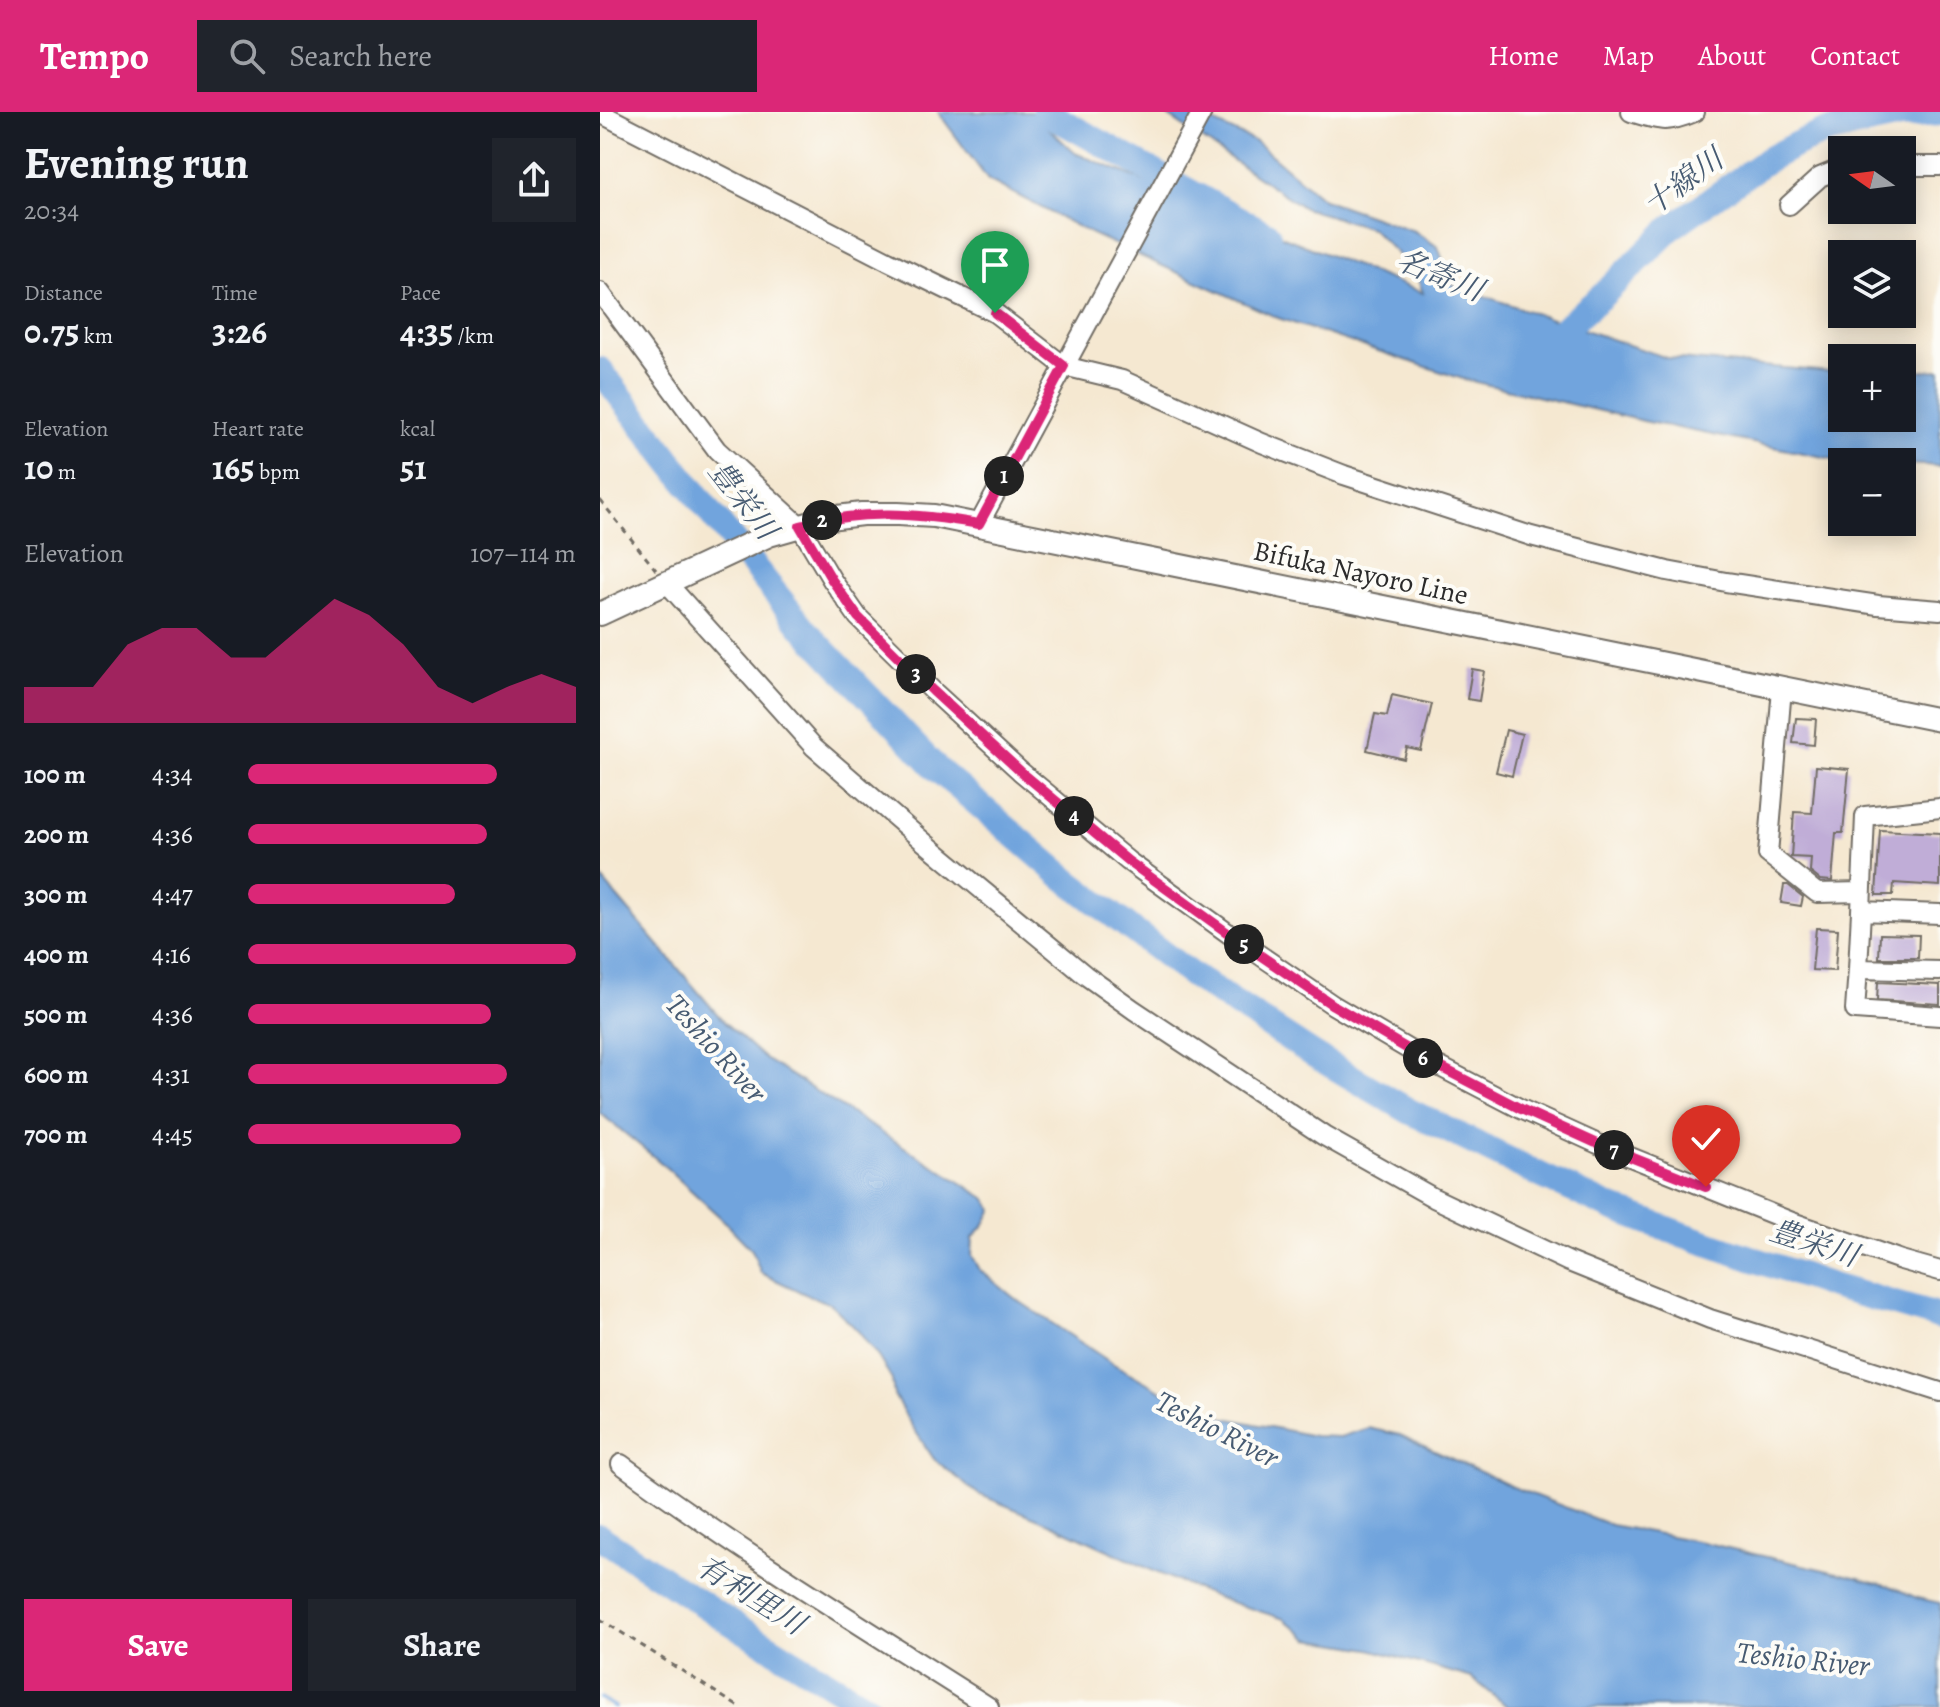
<!DOCTYPE html>
<meta charset="utf-8">
<style>
:root{--surface:#171b24;--page:#20242c;--text:#f1f3f6;--muted:#9ea1a6;--accent:#db2777}
body{margin:0;font-family:Alegreya,"Noto Serif JP",serif;background:var(--page);color:var(--text);height:100vh;display:flex;flex-direction:column;font-size:30px;white-space:nowrap}
*{box-sizing:border-box;margin:0}
p{font-size:26px;color:var(--muted)}
.icon{flex:none;width:44px;height:44px;fill:none;stroke:currentColor;stroke-width:2;stroke-linecap:round;stroke-linejoin:round}
.map{position:relative;flex:1;overflow:hidden}
.details{display:flex;flex-direction:column;background:var(--surface);width:600px}
.details>*{flex:none}
.needle{width:52px;rotate:284deg}
.buttons{position:absolute;left:1228px;top:24px;display:grid;gap:16px}
.buttons a{display:grid;place-items:center;width:88px;height:88px;border-radius:0px;background:var(--surface);box-shadow:0 4px 20px #0003;font-size:40px}
.pin{position:absolute;display:grid;place-items:center;width:68px;height:68px;color:#fff;margin:-82px -34px;border-radius:50% 50% 50% 0;rotate:-45deg;box-shadow:0 0 8px #0007}
.pin .icon{rotate:45deg}
.km{position:absolute;width:40px;height:40px;margin:-20px;border-radius:50%;background:#222;color:#fff;font-size:22px;line-height:40px;text-align:center}
.round{display:grid;place-items:center;flex:none;width:84px;height:84px;border-radius:0px;background:var(--page)}
.summary{display:flex;align-items:center;justify-content:space-between;height:136px;padding:0 24px}
h1{font-size:44px;font-weight:700;line-height:60px}
.stats{display:grid;grid-template-columns:repeat(3,1fr);gap:12px;height:136px;padding:8px 24px}
.stats div{display:grid;align-content:center}
.stats b{font-size:34px;font-weight:700}
.stats small{font-size:22px;font-weight:400}
.stats p{font-size:22px}
.chart{height:224px;padding:16px 24px}
.chart p{display:flex;justify-content:space-between}
.chart svg{width:100%;height:144px;margin-top:8px;fill:var(--accent);opacity:.7}
.primary-button{display:flex;gap:16px;margin-top:auto;padding:16px 24px}
.primary-button a{flex:1;height:92px;border-radius:0px;background:var(--accent);color:#fff;font-size:32px;font-weight:700;line-height:92px;text-align:center}
.primary-button a+a{background:var(--page);color:var(--text)}
ul{padding:0 24px;list-style:none;font-size:26px}
li{display:grid;grid-template-columns:128px 96px 1fr;align-items:center;height:60px}
li i{height:20px;border-radius:10px;background:var(--accent)}
header{display:flex;align-items:center;gap:48px;box-sizing:border-box;height:112px;padding:0 40px;background:var(--accent);color:#fff}
header strong{font-size:38px}
nav{display:flex;gap:44px;margin-inline-start:auto;font-size:28px}
.search{width:560px;height:72px;background:var(--page);display:flex;align-items:center;gap:20px;box-sizing:border-box;padding:0 28px;border-radius:0px;color:var(--muted);font-size:30px}
main{display:flex;flex:1;min-height:0}
.map>svg:first-child{display:block}
</style>
<header>
<strong>Tempo</strong>
<div class="search"><svg class="icon" aria-label="search" viewBox="0 0 24 24"><circle cx="10" cy="10" r="6"/><path d="M15 15l6 6"/></svg>Search here</div>
<nav><a>Home</a><a>Map</a><a>About</a><a>Contact</a></nav>
</header>
<main>
<section class="details">
<div class="summary"><div><h1>Evening run</h1><p>20:34</p></div><a class="round"><svg class="icon" aria-label="share" viewBox="0 0 24 24"><path d="M12 15V3M7 8l5-5 5 5M5 13v7h14v-7"/></svg></a></div>
<div class="stats">
<div><p>Distance</p><b>0.75<small> km</small></b></div>
<div><p>Time</p><b>3:26</b></div>
<div><p>Pace</p><b>4:35<small> /km</small></b></div>
</div>
<div class="stats">
<div><p>Elevation</p><b>10<small> m</small></b></div>
<div><p>Heart rate</p><b>165<small> bpm</small></b></div>
<div><p>kcal</p><b>51</b></div>
</div>
<div class="chart"><p><span>Elevation</span>107–114 m</p>
<svg viewBox="0 0 160 44" preserveAspectRatio="none"><path d="M0 44V33L10 33L20 33L30 20L40 15L50 15L60 24L70 24L80 15L90 6L100 11L110 20L120 33L130 38L140 33L150 29L160 33V44z"/></svg>
</div>
<ul>
<li><b>100 m</b>4:34<i style="width:76%"></i></li>
<li><b>200 m</b>4:36<i style="width:73%"></i></li>
<li><b>300 m</b>4:47<i style="width:63%"></i></li>
<li><b>400 m</b>4:16<i style="width:100%"></i></li>
<li><b>500 m</b>4:36<i style="width:74%"></i></li>
<li><b>600 m</b>4:31<i style="width:79%"></i></li>
<li><b>700 m</b>4:45<i style="width:65%"></i></li>
</ul>
<div class="primary-button"><a>Save</a><a>Share</a></div>
</section>
<div class="map">
<svg width="1340" height="1595" viewBox="0 0 1340 1595">
<rect width="100%" height="100%" fill="#fdfcf7"/>
<filter id="ink" filterUnits="userSpaceOnUse"><feTurbulence type="fractalNoise" baseFrequency=".0125" numOctaves="2"/><feDisplacementMap in="SourceGraphic" scale="16" xChannelSelector="R" yChannelSelector="G"/><feConvolveMatrix kernelMatrix="1 2 1 2 8 2 1 2 1" color-interpolation-filters="sRGB"/></filter>
<filter id="wash" filterUnits="userSpaceOnUse"><feTurbulence type="fractalNoise" baseFrequency=".006" numOctaves="4" result="noise"/><feDisplacementMap in="SourceGraphic" scale="32" xChannelSelector="R" yChannelSelector="G"/><feGaussianBlur stdDeviation="1.8" result="paint"/><feColorMatrix in="noise" values="0 0 0 0 0 0 0 0 0 0 0 0 0 0 0 0 0 1.4 0 .05"/><feComposite in="paint" operator="in"/></filter>
<g filter="url(#wash)">
<rect width="100%" height="100%" fill="#f5e8d1"/>
<path fill="#71a4dd" stroke="#4e6884" stroke-width="2" d="M338 0H444L443 11 475 41 823 181 815 160 771 116 704 96 562 0H592L656 30 723 87 814 119 838 135 852 173 1067 246 1242 261V306H1302V260L1340 258V354L1302 352V350L1243 349 1043 309 863 267 678 206 492 122 388 68Z
M0 765 124 910 165 947 385 1086 393 1097 385 1112 373 1126 372 1143 380 1158 413 1185 510 1250 601 1301 714 1324 740 1325 768 1316 800 1323 913 1375 1011 1413 1102 1430 1259 1466 1290 1474 1317 1486 1340 1491V1595H908L872 1566 770 1537 709 1527 684 1507 615 1485 556 1460 449 1411 378 1382 334 1347 310 1311 294 1283 292 1268 279 1246 258 1219 231 1192 205 1182 161 1161 152 1138 120 1105 59 1049 0 1001Z"/>
<g fill="none" stroke-linecap="round" stroke-linejoin="round">
<path stroke="#71a4dd" stroke-width="4" d="M0 1586 15 1595"/>
<path stroke="#71a4dd" stroke-width="26" d="M445 0 668 123
M942 235 1002 184 1072 115 1167 48 1197 32 1225 20 1301 4 1340 1
M0 258 102 390 204 517 337 657 467 768 590 862 714 943 809 999 940 1063 1012 1096 1081 1122 1232 1174 1340 1205
M0 1425 120 1504 268 1595"/>
</g>
<g id="blocks">
<path fill="#c0add7" d="M872 557 884 559 879 589 867 587Z
M792 583 832 592 821 639 807 636 804 647 767 638 775 602 787 604Z
M1196 606 1216 607 1214 633 1193 631Z
M906 618 922 622 912 664 896 660Z
M1216 654 1249 657 1243 721H1236L1232 769 1220 768 1210 760 1211 746 1191 745 1194 700 1212 701Z
M1280 718 1340 721V774L1294 771 1293 783H1276Z
M1184 773H1188L1203 785 1201 794 1181 791Z
M1216 816 1238 817 1235 859 1212 858Z
M1280 822 1319 823 1318 846H1279Z
M1278 870 1340 873V892L1277 888Z"/>
</g>
</g>
<g filter="url(#ink)">
<use href="#blocks" fill-opacity="0" stroke="#726d65" stroke-width="2"/>
<g fill="none" stroke-linecap="round" stroke-linejoin="round">
<defs>
<path id="minor" d="M1031 0C1060 9 1067 12 1095 0
M0 1 288 149 395 201 464 254 522 268 662 331 744 363 931 424 1067 459 1126 470 1278 493 1340 498
M1302 54H1340
M1189 93 1220 65 1242 56
M0 180 117 338 200 414 232 468 258 505 333 579 420 659 528 749 632 824 733 893 823 946 921 997 998 1032 1192 1110 1301 1148 1340 1159
M379 412 602 0
M66 470 214 635 324 730 485 863 534 898 724 1024 834 1086 969 1150 1110 1207 1340 1280
M1182 576 1168 742 1217 781 1261 780
M1340 696 1265 704 1261 799 1340 802
M1261 799 1258 857 1340 859
M1258 857 1255 898 1340 904
M21 1352C139 1439 265 1516 389 1595"/>
<path id="major" d="M0 502 169 423 229 406 262 402H298L334 404 1340 608"/>
</defs>
<use href="#minor" stroke="#726d65" stroke-width="22"/>
<use href="#major" stroke="#726d65" stroke-width="26"/>
<path stroke="#726d65" stroke-width="3" stroke-dasharray="6 6" stroke-linecap="butt" d="M0 388 56 458
M0 1507 139 1595"/>
<use href="#minor" stroke="#fff" stroke-width="18"/>
<use href="#major" stroke="#fff" stroke-width="22"/>
</g>
</g>
<g fill="none" stroke-linecap="round" stroke-linejoin="round" filter="url(#ink)">
<defs>
<path id="route" d="M395 201 464 254 379 412C316 401 262 397 200 414L232 468 258 505 333 579 420 659 528 749 632 824 733 893 823 946 921 997 998 1032 1106 1075"/>
</defs>
<use href="#route" stroke="#fff" stroke-width="16"/>
<use href="#route" stroke="#db2777" stroke-width="10"/>
</g>
<g text-anchor="middle" stroke-width="8" stroke-linejoin="round" paint-order="stroke">
<g font-size="28" fill="#2b2b2b" stroke="#fdfcf7">
<text transform="translate(761 460) rotate(12)" y="10">Bifuka Nayoro Line</text>
</g>
<g font-size="30" font-style="italic" fill="#475b72" stroke="#fdfcf7">
<text transform="translate(1083 70) rotate(-36)" y="10">十線川</text>
<text transform="translate(840 163) rotate(22)" y="10">名寄川</text>
<text transform="translate(143 388) rotate(52)" y="10">豊栄川</text>
<text transform="translate(116 936) rotate(48)" y="10">Teshio River</text>
<text transform="translate(1214 1131) rotate(18)" y="10">豊栄川</text>
<text transform="translate(617 1317) rotate(27)" y="10">Teshio River</text>
<text transform="translate(151 1483) rotate(32)" y="10">有利里川</text>
<text transform="translate(1203 1547) rotate(6)" y="10">Teshio River</text>
</g>
</g>
</svg>
<div class="buttons">
<a><svg class="needle" viewBox="-14 -14 28 28"><path d="M0-13l5 13h-10z" fill="#e53935"/><path d="M0 13l5-13h-10z" fill="#9ea1a6"/></svg></a>
<a><svg class="icon" aria-label="layers" viewBox="0 0 24 24"><path d="M12 4l9 5-9 5-9-5zM3 14l9 5 9-5"/></svg></a>
<a>+</a>
<a>−</a>
</div>
<div class="pin" style="left:395px;top:201px;background:#1e9e55"><svg class="icon" aria-label="arrive" viewBox="0 0 24 24"><path d="M6 21V4h12l-3 4 3 4H6"/></svg></div>
<div class="pin" style="left:1106px;top:1075px;background:#d93025"><svg class="icon" aria-label="check" viewBox="0 0 24 24"><path d="M5 12l5 5 9-10"/></svg></div>
<b class="km" style="left:404px;top:364px">1</b>
<b class="km" style="left:222px;top:408px">2</b>
<b class="km" style="left:316px;top:562px">3</b>
<b class="km" style="left:474px;top:704px">4</b>
<b class="km" style="left:644px;top:832px">5</b>
<b class="km" style="left:823px;top:946px">6</b>
<b class="km" style="left:1014px;top:1038px">7</b>
</div>
</main>
